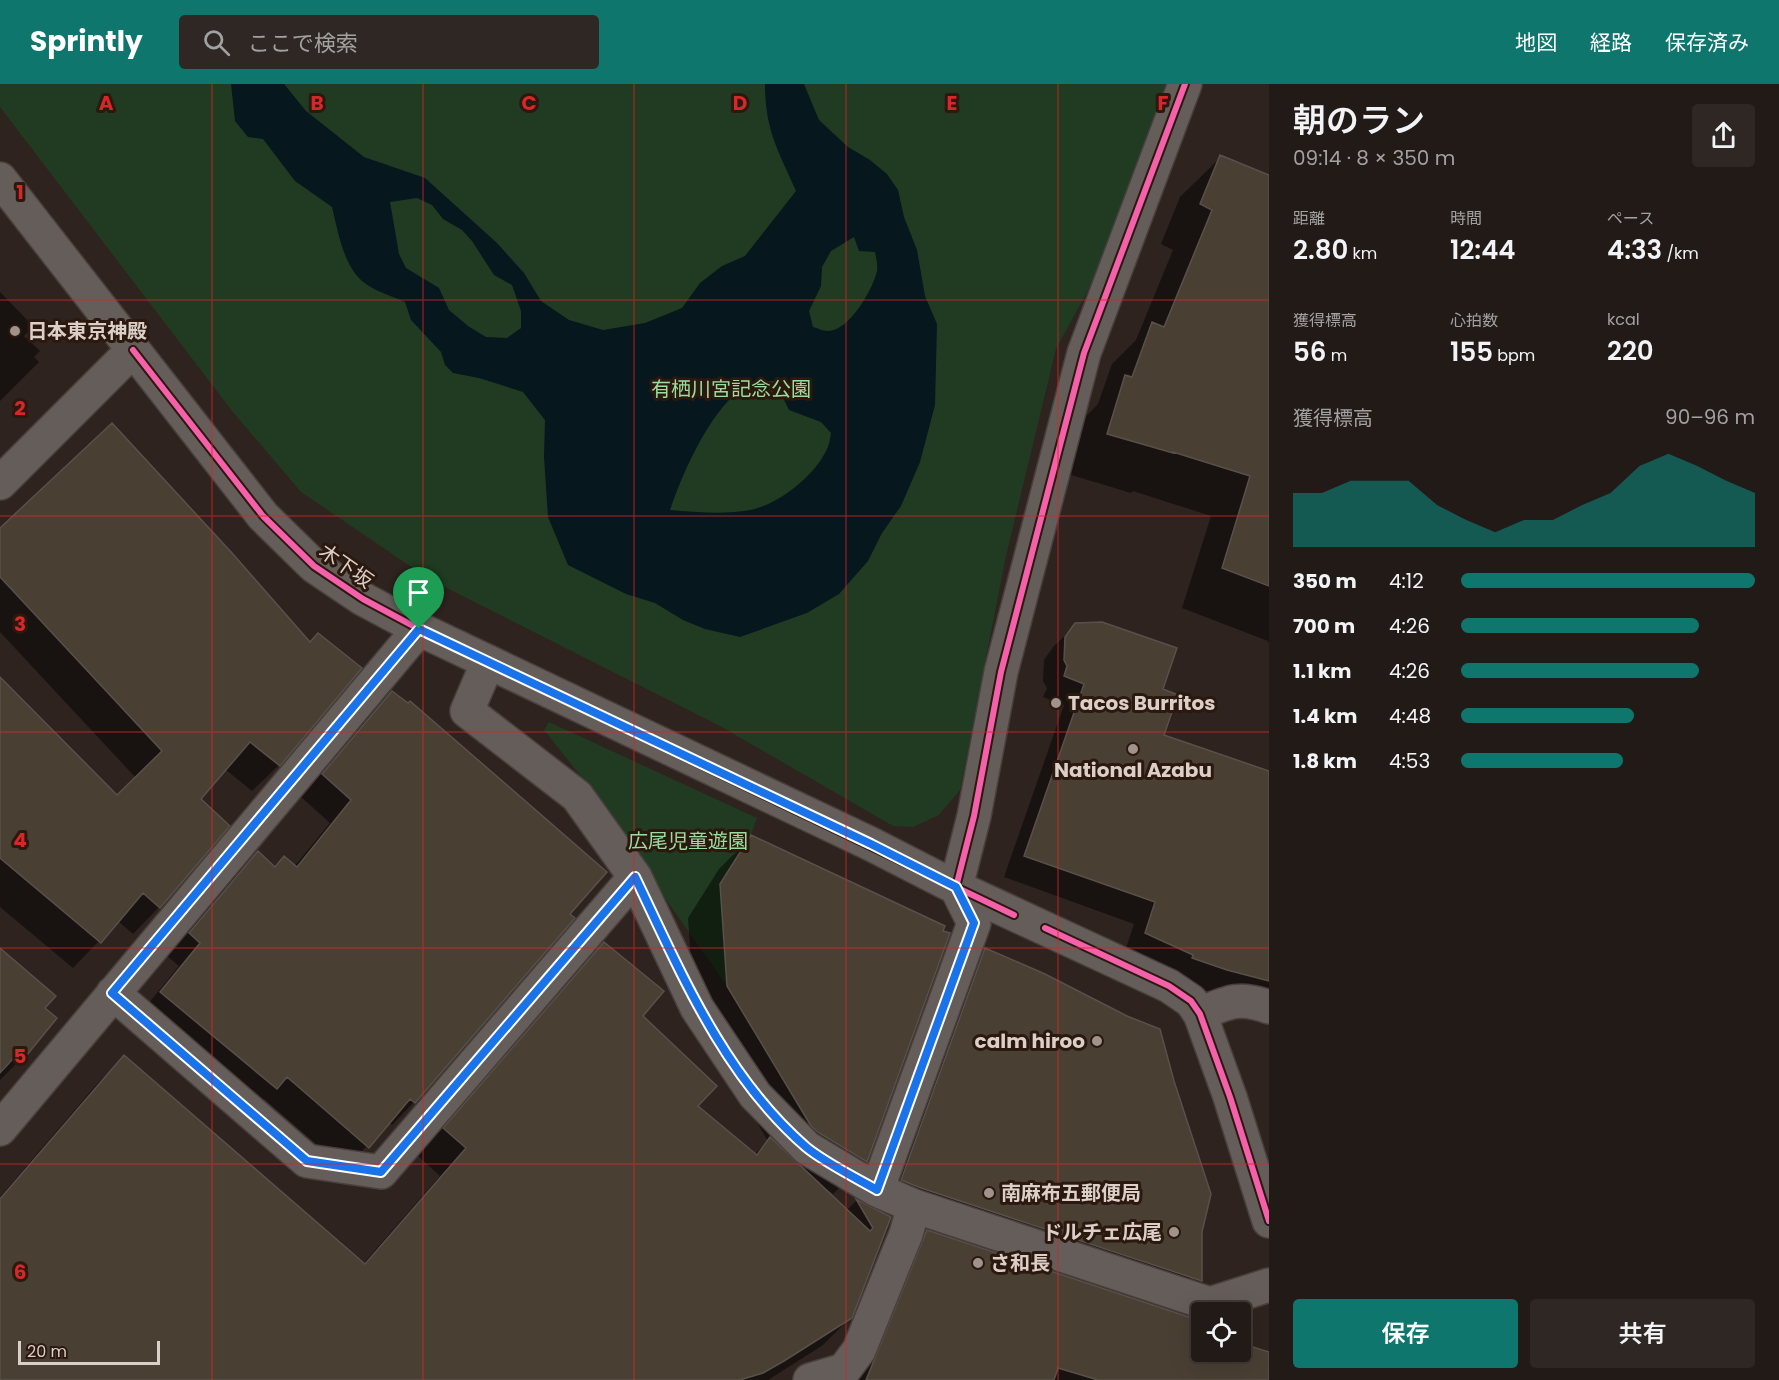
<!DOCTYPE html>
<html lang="ja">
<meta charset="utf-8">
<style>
:root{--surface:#221a16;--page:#2e2723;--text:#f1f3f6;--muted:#a2a1a1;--line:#3f3835;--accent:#0f766e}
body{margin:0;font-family:Poppins,"Noto Sans JP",sans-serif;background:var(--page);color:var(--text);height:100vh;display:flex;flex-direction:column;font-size:22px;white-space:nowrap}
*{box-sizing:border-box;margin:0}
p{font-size:20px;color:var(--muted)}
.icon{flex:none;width:33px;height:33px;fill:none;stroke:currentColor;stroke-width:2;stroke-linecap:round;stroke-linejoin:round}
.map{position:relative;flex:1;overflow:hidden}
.side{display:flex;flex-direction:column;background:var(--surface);width:510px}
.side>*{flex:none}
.fabs{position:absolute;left:1191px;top:1218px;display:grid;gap:12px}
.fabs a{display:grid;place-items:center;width:60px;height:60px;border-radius:6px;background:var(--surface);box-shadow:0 6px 24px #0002,0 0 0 2px var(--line);font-size:30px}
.scale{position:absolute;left:18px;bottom:15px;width:142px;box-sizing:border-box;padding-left:6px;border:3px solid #dccfc8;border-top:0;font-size:16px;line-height:21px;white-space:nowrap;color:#dccfc8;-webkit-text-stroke:4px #2b180e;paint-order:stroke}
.pin{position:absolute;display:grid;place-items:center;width:51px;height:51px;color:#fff;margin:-62px -26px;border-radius:50% 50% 50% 0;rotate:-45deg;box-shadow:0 0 6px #0007}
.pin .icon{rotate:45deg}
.round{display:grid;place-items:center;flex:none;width:63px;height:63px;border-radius:6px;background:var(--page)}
.head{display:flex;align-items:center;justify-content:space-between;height:102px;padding:0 24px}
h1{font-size:33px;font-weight:600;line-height:45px}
.stats{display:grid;grid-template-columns:repeat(3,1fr);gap:9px;height:102px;padding:6px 24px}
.stats div{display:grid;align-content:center}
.stats b{font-size:26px;font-weight:600}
.stats small{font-size:16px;font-weight:400}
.stats p{font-size:16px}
.chart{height:168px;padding:12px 24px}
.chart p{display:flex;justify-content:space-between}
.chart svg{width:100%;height:108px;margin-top:6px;fill:var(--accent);opacity:.7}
.button{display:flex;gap:12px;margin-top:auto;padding:12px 24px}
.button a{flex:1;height:69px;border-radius:6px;background:var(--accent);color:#fff;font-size:24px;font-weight:600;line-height:69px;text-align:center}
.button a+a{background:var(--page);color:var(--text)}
ul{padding:0 24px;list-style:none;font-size:20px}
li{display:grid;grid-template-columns:96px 72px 1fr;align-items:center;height:45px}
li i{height:15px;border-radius:8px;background:var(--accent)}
header{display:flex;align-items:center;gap:36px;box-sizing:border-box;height:84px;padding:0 30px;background:var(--accent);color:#fff}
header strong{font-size:28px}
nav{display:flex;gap:33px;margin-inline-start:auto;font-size:21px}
.search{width:420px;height:54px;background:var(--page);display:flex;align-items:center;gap:15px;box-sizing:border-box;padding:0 21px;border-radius:6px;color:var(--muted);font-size:22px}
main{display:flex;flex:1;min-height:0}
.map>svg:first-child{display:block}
</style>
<header>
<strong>Sprintly</strong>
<div class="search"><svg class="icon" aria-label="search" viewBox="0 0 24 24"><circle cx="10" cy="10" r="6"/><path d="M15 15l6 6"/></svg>ここで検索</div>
<nav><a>地図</a><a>経路</a><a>保存済み</a></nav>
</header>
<main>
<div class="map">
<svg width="1269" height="1296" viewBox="0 0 1269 1296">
<rect width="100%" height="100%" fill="#2e231e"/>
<path fill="#203b21" d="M0 0H1166L1093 197 1056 265 1006 472 960 706 939 731 913 743 893 742 720 642 429 495 301 408 232 327 0 23Z
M549 638 757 734 751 751 720 800 727 902 667 817 618 739 544 646Z"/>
<path fill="#06171e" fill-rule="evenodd" d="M231 0H284L306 27 364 73 425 94 497 159 524 189 541 217 569 236 603 246 645 239 682 224 700 199 722 182 745 172 796 107C778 66 765 46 765 0H804L819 36 848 63 870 76 887 90 898 106 904 133 917 166 925 212 937 240 935 321 920 378 901 422 882 449 868 477 839 510 807 529 740 553 705 545 683 536 655 519 626 510 568 481 548 433 544 373 545 336 523 308 479 294 453 289 445 281 441 268 411 236 405 218C391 212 374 207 362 197 343 180 338 147 332 123L295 97 263 55 248 53 235 37ZM417 114 432 121 443 135 462 146 472 157 494 191 512 201 521 227V244L507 254 486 253 468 242 449 226 439 204 406 184 399 170 390 118ZM854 153 859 167 875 168C876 174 878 181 877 187 873 205 849 248 827 247 823 247 817 244 813 243L809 227 821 202 822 183 831 167ZM757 297H775L789 326 821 338 831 349C830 355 829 362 826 367 814 392 778 421 750 426 724 431 696 428 670 426 683 388 708 331 740 306 745 302 752 300 757 297Z"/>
<path fill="#0007" d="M1221 73 1269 93V560L1268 557 1182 524 1211 432 1133 407 1131 409 1068 390 1085 333 1098 320 1112 280 1136 256 1173 166 1161 160 1180 113Z
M0 208 33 242 24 252 40 267 34 273 39 278 0 317Z
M0 446 279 681 252 707 225 685 199 715 228 742 159 823 133 850 118 837 73 884 0 823V595L117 713 136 694 0 548Z
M1076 541 1161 606 1162 652 1269 692V923L1205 907 1172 895 1124 870 1134 840 1004 793 1064 621 1043 613 1047 604 1043 597 1044 576 1054 562Z
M392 609 573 834 414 1018 392 1041 389 1038 345 1085 264 1015 253 1026 139 931 179 882 167 872 236 791 258 769 274 784 294 783 330 739 301 713 370 631Z
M751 753 948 850 866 1077 833 1110 825 1104 846 1127 856 1117 890 1133 850 1234 823 1261 768 1296H0V1113L97 1000 124 973 363 1180 440 1092 418 1072 577 887 604 860 641 933 696 1022 754 1071 768 1057 695 935 688 834 719 785Z
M0 866 43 924 26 970 0 996Z
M985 866 1173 997 1210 1110 1190 1193 1165 1218 876 1121 960 891Z
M927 1148 1202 1268H1240L1269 1291V1296H852L900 1175Z"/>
<path fill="#4a3f33" stroke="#58514b" stroke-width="1.5" d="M1220 71 1269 91V502L1222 484 1250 392 1173 368V369L1107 350 1125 291 1132 293 1152 238 1164 243 1212 126 1200 120Z
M112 339 232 469 310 558 318 549 362 584 280 682 250 658 201 715 230 742 160 824 143 809 101 859 0 774V593L117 711 162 667 0 493V444Z
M1102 538 1177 564 1163 605 1178 611 1164 651 1269 687V897L1227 886 1192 874 1193 871 1145 849 1155 818 1024 772 1084 600 1064 592 1067 582 1064 576 1065 553 1075 539Z
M392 607 408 619 410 617 607 788 570 830 575 834 415 1019 410 1015 369 1064 287 993 277 1005 160 908 200 859 189 849 258 767 275 783 284 772 297 783 351 716 322 690Z
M751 751 945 842 943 847 950 849 867 1078 819 1049 811 1042 727 902 720 800Z
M604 858 664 907 643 932 717 1002 698 1022 757 1071 770 1053 870 1147 873 1144 856 1115 891 1133 852 1234 784 1277 763 1289 740 1296H0V1115L124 971 365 1180 466 1064 443 1044Z
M0 864 56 912 45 924 57 934 27 971 21 966 0 989Z
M985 864 1045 890 1127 932 1160 945 1174 997 1211 1110 1202 1148V1197L921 1104 901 1096Z
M927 1146 1201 1237 1198 1247 1202 1248V1268H1240V1259L1269 1268V1296H1098L1058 1284 1054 1296H866Z"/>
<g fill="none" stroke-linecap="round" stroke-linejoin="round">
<defs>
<path id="minor" d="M0 399 133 266
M488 578 467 627 577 712 635 793 697 924 755 1011 807 1064 877 1106 914 1122 1210 1220 1269 1201
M113 909 307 1077 381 1088 635 793
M1200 930C1228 918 1239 912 1269 923
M0 1045 419 545
M877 1106 974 839 956 803
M810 1296 844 1286 859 1266 906 1150 914 1122"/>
<path id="tertiary" d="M0 95 263 432 314 482 363 515 419 545 871 760 947 799 1169 902 1191 917 1200 930 1230 1013 1269 1137
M956 803 974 732 1001 588 1084 269 1185 0"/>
</defs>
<use href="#minor" stroke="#493f3c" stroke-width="36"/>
<use href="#tertiary" stroke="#493f3c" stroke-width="36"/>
<use href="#minor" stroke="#655d59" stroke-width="33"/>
<use href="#tertiary" stroke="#655d59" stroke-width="33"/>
<defs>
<path id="cycleway" d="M133 266 263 432 314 482 363 515 419 545 1014 831
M1045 844 1169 902 1191 917 1200 930 1230 1013 1269 1137
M877 1106 974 839 956 803 974 732 1001 588 1084 269 1185 0"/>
</defs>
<use href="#cycleway" stroke="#2b180e" stroke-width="10"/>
<use href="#cycleway" stroke="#f560ab" stroke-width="6"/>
</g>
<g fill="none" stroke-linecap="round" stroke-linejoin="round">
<defs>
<path id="route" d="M419 545 871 760 956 803 974 839 877 1106C856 1094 824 1078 806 1063 724 992 681 889 635 793L381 1088 307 1077 112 909Z"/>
</defs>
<use href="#route" stroke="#fff" stroke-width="12"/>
<use href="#route" stroke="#1a73e8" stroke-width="8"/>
</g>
<path fill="none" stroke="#d62828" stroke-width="1.5" stroke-opacity="0.55" d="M212 0V1296M423 0V1296M634 0V1296M846 0V1296M1058 0V1296M0 216H1269M0 432H1269M0 648H1269M0 864H1269M0 1080H1269"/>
<g fill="#9f938c" stroke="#2b180e" stroke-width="2">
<circle cx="15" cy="247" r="6"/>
<circle cx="1056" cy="619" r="6"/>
<circle cx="1133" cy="665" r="6"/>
<circle cx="1097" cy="957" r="6"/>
<circle cx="989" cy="1109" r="6"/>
<circle cx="1174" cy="1148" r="6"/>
<circle cx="978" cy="1179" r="6"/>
</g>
<g text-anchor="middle" stroke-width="6" stroke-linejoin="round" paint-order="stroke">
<g font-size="20" font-weight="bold" fill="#dccfc8" stroke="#2b180e" text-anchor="start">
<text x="27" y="254">日本東京神殿</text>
<text x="1068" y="626">Tacos Burritos</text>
<text x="1133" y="693" text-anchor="middle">National Azabu</text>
<text x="1085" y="964" text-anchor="end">calm hiroo</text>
<text x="1001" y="1116">南麻布五郵便局</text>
<text x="1162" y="1155" text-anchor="end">ドルチェ広尾</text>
<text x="990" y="1186">さ和長</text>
</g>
<g font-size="20" fill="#9add9e" stroke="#2b180e">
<text x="731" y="312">有栖川宮記念公園</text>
<text x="688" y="764">広尾児童遊園</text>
</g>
<g font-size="20" fill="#dccfc8" stroke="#2b180e">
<text transform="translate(346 482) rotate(35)" y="7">木下坂</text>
</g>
</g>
<g font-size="20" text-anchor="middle" font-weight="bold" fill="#d62828" stroke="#2b180e" stroke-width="6" stroke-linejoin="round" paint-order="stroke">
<text x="106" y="26">A</text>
<text x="317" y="26">B</text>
<text x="529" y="26">C</text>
<text x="740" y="26">D</text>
<text x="952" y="26">E</text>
<text x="1163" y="26">F</text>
<text x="20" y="115">1</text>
<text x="20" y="331">2</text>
<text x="20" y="547">3</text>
<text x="20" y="763">4</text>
<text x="20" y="979">5</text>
<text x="20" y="1195">6</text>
</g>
</svg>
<div class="fabs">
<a><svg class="icon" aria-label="locate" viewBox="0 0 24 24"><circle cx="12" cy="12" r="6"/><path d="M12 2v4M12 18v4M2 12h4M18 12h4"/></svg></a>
</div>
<div class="scale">20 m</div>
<div class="pin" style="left:419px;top:545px;background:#1e9e55"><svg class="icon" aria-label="arrive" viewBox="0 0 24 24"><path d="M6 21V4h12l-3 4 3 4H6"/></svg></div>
</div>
<section class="side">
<div class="head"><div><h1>朝のラン</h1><p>09:14 · 8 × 350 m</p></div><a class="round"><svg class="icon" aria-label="share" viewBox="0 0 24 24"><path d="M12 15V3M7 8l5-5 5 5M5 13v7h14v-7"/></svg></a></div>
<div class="stats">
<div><p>距離</p><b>2.80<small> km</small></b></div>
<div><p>時間</p><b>12:44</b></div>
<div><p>ペース</p><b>4:33<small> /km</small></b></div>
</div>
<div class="stats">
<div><p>獲得標高</p><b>56<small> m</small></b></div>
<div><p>心拍数</p><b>155<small> bpm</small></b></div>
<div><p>kcal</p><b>220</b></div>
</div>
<div class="chart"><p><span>獲得標高</span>90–96 m</p>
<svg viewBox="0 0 160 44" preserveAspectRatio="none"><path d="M0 44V22L10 22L20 17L30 17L40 17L50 27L60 33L70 38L80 33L90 33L100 27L110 22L120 11L130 6L140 11L150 17L160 22V44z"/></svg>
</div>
<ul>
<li><b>350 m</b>4:12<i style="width:100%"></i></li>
<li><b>700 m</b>4:26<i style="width:81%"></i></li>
<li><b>1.1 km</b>4:26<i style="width:81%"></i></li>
<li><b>1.4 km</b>4:48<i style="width:59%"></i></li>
<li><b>1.8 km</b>4:53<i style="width:55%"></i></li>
</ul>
<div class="button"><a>保存</a><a>共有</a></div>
</section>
</main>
